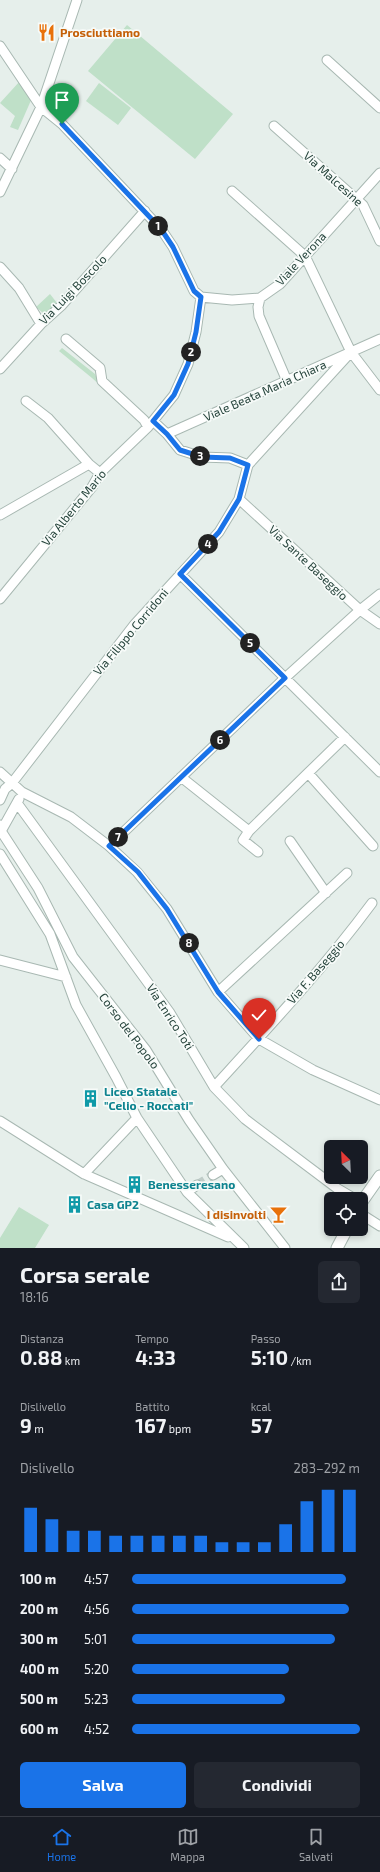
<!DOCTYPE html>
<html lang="it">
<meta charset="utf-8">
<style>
:root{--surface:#171b24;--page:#242831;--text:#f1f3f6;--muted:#9ea1a6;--line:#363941;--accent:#1a73e8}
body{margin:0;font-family:"Exo 2",sans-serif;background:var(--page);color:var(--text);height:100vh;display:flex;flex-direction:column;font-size:15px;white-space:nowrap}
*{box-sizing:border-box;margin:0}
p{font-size:13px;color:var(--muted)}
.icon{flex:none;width:22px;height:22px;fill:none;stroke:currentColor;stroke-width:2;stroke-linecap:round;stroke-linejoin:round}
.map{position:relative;height:1248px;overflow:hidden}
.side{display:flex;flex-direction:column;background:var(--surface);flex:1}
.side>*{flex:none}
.needle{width:26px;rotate:336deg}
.buttons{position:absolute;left:324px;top:1140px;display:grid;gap:8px}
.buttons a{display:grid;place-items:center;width:44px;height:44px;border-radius:6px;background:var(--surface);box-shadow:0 2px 6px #0003;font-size:20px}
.pin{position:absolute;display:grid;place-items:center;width:34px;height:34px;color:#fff;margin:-41px -17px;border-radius:50% 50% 50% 0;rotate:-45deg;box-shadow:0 0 4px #0007}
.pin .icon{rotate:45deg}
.km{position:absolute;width:20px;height:20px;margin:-10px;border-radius:50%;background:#222;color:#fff;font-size:11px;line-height:20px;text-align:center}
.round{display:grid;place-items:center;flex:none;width:42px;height:42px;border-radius:6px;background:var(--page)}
.head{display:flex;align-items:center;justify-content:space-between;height:68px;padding:0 20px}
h1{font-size:22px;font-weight:700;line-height:30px}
.figures{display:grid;grid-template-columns:repeat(3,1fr);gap:6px;height:68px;padding:4px 20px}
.figures div{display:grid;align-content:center}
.figures b{font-size:20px;font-weight:700}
.figures small{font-size:11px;font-weight:400}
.figures p{font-size:11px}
.chart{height:112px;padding:8px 20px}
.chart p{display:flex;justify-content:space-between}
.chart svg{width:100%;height:72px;margin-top:4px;stroke:var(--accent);stroke-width:6}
.action{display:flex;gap:8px;margin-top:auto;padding:8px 20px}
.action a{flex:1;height:46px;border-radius:6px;background:var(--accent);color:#fff;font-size:16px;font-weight:700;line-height:46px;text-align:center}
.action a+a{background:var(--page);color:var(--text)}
ul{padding:0 20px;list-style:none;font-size:13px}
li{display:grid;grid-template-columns:64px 48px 1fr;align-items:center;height:30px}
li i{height:10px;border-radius:5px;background:var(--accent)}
.menu{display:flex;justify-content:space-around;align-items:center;height:56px;border-top:1px solid var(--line);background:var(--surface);font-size:11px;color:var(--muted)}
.menu a{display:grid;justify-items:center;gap:2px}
.menu .on{color:var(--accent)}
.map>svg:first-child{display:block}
</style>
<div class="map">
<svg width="380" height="1248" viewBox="0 0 380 1248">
<rect width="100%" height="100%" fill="#e6efeb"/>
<path fill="#bfe0c8" d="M127 25 233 114 195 159 88 71Z
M20 81 32 98 18 130 10 127 15 116 0 103Z
M99 83 131 108 118 125 86 101Z
M50 294 57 303 48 312 43 313 36 307Z
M62 348 95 374 98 381 138 420 92 378 59 351Z
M19 1207 49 1225 35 1248H0V1238Z"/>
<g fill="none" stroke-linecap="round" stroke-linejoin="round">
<path stroke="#bfccc8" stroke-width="9" stroke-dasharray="9 4.5" stroke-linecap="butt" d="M197 1185 213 1175"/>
<defs>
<path id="minor" d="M0 46 41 107 62 124 161 229 173 247 194 291 201 297
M327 60 380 108
M274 126 363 205 380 241
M0 158 12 169
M232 191 305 256 351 352 380 390
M0 192 41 107 77 0
M0 267 19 288 41 324
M201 297 232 300 260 298 280 284 380 173
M260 298 258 307 259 316 287 381
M66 339 100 368 102 381 144 420 148 427
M0 369 41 324 61 306 145 211
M26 401 48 418 89 464 100 473
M153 421 167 434 180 450 202 457 230 458 248 465
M167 434 380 339
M239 499 360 610 380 624
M0 515 89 464
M180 574 380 772
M0 599 92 487 100 473 148 427 174 395 188 364 196 332 201 297
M345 737 308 773 373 846
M0 772 22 792 71 817 109 846 137 872 167 909 218 992 259 1039 313 1070 380 1100
M181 777 249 831
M0 800 5 789 12 783 134 625 219 532 239 499 248 465 351 352
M17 803 170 1013 214 1087 245 1119 338 1189 355 1199
M0 825 1 831 38 888 73 957 146 1050 189 1120 223 1169 285 1248
M0 833 19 799
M290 841 326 893
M109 846 285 678 360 610 380 594
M258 852 243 840 249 831 308 773
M0 854 50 934 76 1005 116 1077 137 1118 187 1192 244 1248
M0 960 66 977
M218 992 347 873
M214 1087C268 1028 324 968 372 903
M0 1121 84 1174 228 1237
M84 1174 137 1118
M213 1175 223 1169
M187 1192 197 1185
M361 1214 380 1226"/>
<path id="tertiary" d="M361 1203 380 1176
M337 1248 347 1229"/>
</defs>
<use href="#minor" stroke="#a8b8b2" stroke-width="11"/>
<use href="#tertiary" stroke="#a8b8b2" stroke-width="13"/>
<use href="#minor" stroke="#fff" stroke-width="9"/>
<use href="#tertiary" stroke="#fff" stroke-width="11"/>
</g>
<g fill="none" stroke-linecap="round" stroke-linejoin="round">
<defs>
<path id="route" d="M62 124 161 229 173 247 194 291 201 297 196 332 188 364 174 395 153 421 167 434 180 450 202 457 230 458 248 465 239 499 219 532 180 574 285 678 109 846 138 872 167 909 218 992 259 1039"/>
</defs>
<use href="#route" stroke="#fff" stroke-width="8"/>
<use href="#route" stroke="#1a73e8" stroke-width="5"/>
</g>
<defs>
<symbol id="restaurant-bare" viewBox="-9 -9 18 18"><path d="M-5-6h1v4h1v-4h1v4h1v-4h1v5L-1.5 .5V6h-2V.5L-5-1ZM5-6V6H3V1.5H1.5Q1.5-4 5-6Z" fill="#e8710a" stroke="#f7fbf9" stroke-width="2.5" paint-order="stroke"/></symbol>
<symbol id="building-bare" viewBox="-9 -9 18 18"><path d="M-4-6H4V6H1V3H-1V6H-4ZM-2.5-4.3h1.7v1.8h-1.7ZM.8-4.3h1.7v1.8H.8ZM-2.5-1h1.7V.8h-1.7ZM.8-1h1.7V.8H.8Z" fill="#0f9aa8" stroke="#f7fbf9" stroke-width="2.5" paint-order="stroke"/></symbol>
<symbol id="bar-bare" viewBox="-9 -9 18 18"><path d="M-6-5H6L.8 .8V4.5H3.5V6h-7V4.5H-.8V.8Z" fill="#e8710a" stroke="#f7fbf9" stroke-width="2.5" paint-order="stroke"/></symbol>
</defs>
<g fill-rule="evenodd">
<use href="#restaurant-bare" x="34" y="20" width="25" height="25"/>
<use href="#building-bare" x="78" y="1086" width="25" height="25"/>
<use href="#building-bare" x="122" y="1172" width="25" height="25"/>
<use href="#building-bare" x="62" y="1192" width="25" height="25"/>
<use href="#bar-bare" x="266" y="1202" width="25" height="25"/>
</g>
<g text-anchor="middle" stroke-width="3.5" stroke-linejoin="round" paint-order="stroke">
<g font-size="12" font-weight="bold" fill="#c56008" stroke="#f7fbf9" text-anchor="start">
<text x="60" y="37">Prosciuttiamo</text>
<text x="266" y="1219" text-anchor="end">I disinvolti</text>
</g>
<g font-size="12" fill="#24423a" stroke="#f7fbf9">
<text transform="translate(333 179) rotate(42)" y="4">Via Malcesine</text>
<text transform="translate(301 259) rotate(-47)" y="4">Viale Verona</text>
<text transform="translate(73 290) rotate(-46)" y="4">Via Luigi Boscolo</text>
<text transform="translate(265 391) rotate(-24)" y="4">Viale Beata Maria Chiara</text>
<text transform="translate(74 508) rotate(-51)" y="4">Via Alberto Mario</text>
<text transform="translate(308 563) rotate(43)" y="4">Via Sante Baseggio</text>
<text transform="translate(131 632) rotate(-50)" y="4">Via Filippo Corridoni</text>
<text transform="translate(316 972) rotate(-49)" y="4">Via F. Baseggio</text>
<text transform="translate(170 1017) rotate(57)" y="4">Via Enrico Toti</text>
<text transform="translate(129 1031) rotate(53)" y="4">Corso del Popolo</text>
</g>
<g font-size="12" font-weight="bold" fill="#0d838f" stroke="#f7fbf9" text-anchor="start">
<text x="104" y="1096">Liceo Statale<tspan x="104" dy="14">"Celio - Roccati"</tspan></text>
<text x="148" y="1189">Benesseresano</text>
<text x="87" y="1209">Casa GP2</text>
</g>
</g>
</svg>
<div class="buttons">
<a><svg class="needle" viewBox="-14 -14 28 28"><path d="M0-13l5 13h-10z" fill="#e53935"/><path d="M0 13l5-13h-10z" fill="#9ea1a6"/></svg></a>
<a><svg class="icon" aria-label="locate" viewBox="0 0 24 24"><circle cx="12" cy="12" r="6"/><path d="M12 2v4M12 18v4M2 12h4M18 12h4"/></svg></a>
</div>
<div class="pin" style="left:62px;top:124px;background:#1e9e55"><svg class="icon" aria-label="arrive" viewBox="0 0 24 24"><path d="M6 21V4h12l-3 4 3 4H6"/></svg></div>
<div class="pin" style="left:259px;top:1039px;background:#d93025"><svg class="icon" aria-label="check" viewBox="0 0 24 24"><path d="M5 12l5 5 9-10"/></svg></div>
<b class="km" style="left:158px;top:226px">1</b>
<b class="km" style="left:191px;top:352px">2</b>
<b class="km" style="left:200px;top:456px">3</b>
<b class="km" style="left:208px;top:544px">4</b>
<b class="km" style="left:250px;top:643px">5</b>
<b class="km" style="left:220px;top:740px">6</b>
<b class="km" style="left:118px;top:837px">7</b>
<b class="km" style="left:189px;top:943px">8</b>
</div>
<section class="side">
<div class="head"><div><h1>Corsa serale</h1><p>18:16</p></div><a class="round"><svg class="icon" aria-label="share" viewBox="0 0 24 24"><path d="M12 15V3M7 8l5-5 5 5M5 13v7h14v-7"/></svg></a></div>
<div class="figures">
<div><p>Distanza</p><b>0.88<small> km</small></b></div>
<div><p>Tempo</p><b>4:33</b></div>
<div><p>Passo</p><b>5:10<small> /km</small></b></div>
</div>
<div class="figures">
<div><p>Dislivello</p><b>9<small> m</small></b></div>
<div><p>Battito</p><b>167<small> bpm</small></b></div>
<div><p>kcal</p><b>57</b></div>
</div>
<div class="chart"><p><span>Dislivello</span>283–292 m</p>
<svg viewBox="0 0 160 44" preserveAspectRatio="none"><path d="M5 44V17M15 44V24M25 44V31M35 44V31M45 44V34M55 44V34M65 44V34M75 44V34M85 44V34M95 44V38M105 44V38M115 44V38M125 44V27M135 44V13M145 44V6M155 44V6"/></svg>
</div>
<ul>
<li><b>100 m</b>4:57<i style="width:94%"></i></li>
<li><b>200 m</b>4:56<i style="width:95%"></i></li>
<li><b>300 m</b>5:01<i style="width:89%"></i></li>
<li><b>400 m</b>5:20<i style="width:69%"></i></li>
<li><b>500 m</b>5:23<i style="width:67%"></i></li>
<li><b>600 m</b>4:52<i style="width:100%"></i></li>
</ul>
<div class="action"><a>Salva</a><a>Condividi</a></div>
</section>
<nav class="menu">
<a class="on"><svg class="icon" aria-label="home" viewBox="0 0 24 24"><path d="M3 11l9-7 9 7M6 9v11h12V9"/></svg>Home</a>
<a><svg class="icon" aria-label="map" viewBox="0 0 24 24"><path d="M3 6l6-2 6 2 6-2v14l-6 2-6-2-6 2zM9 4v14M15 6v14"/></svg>Mappa</a>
<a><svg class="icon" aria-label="saved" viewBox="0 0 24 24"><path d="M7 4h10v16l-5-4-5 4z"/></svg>Salvati</a>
</nav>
